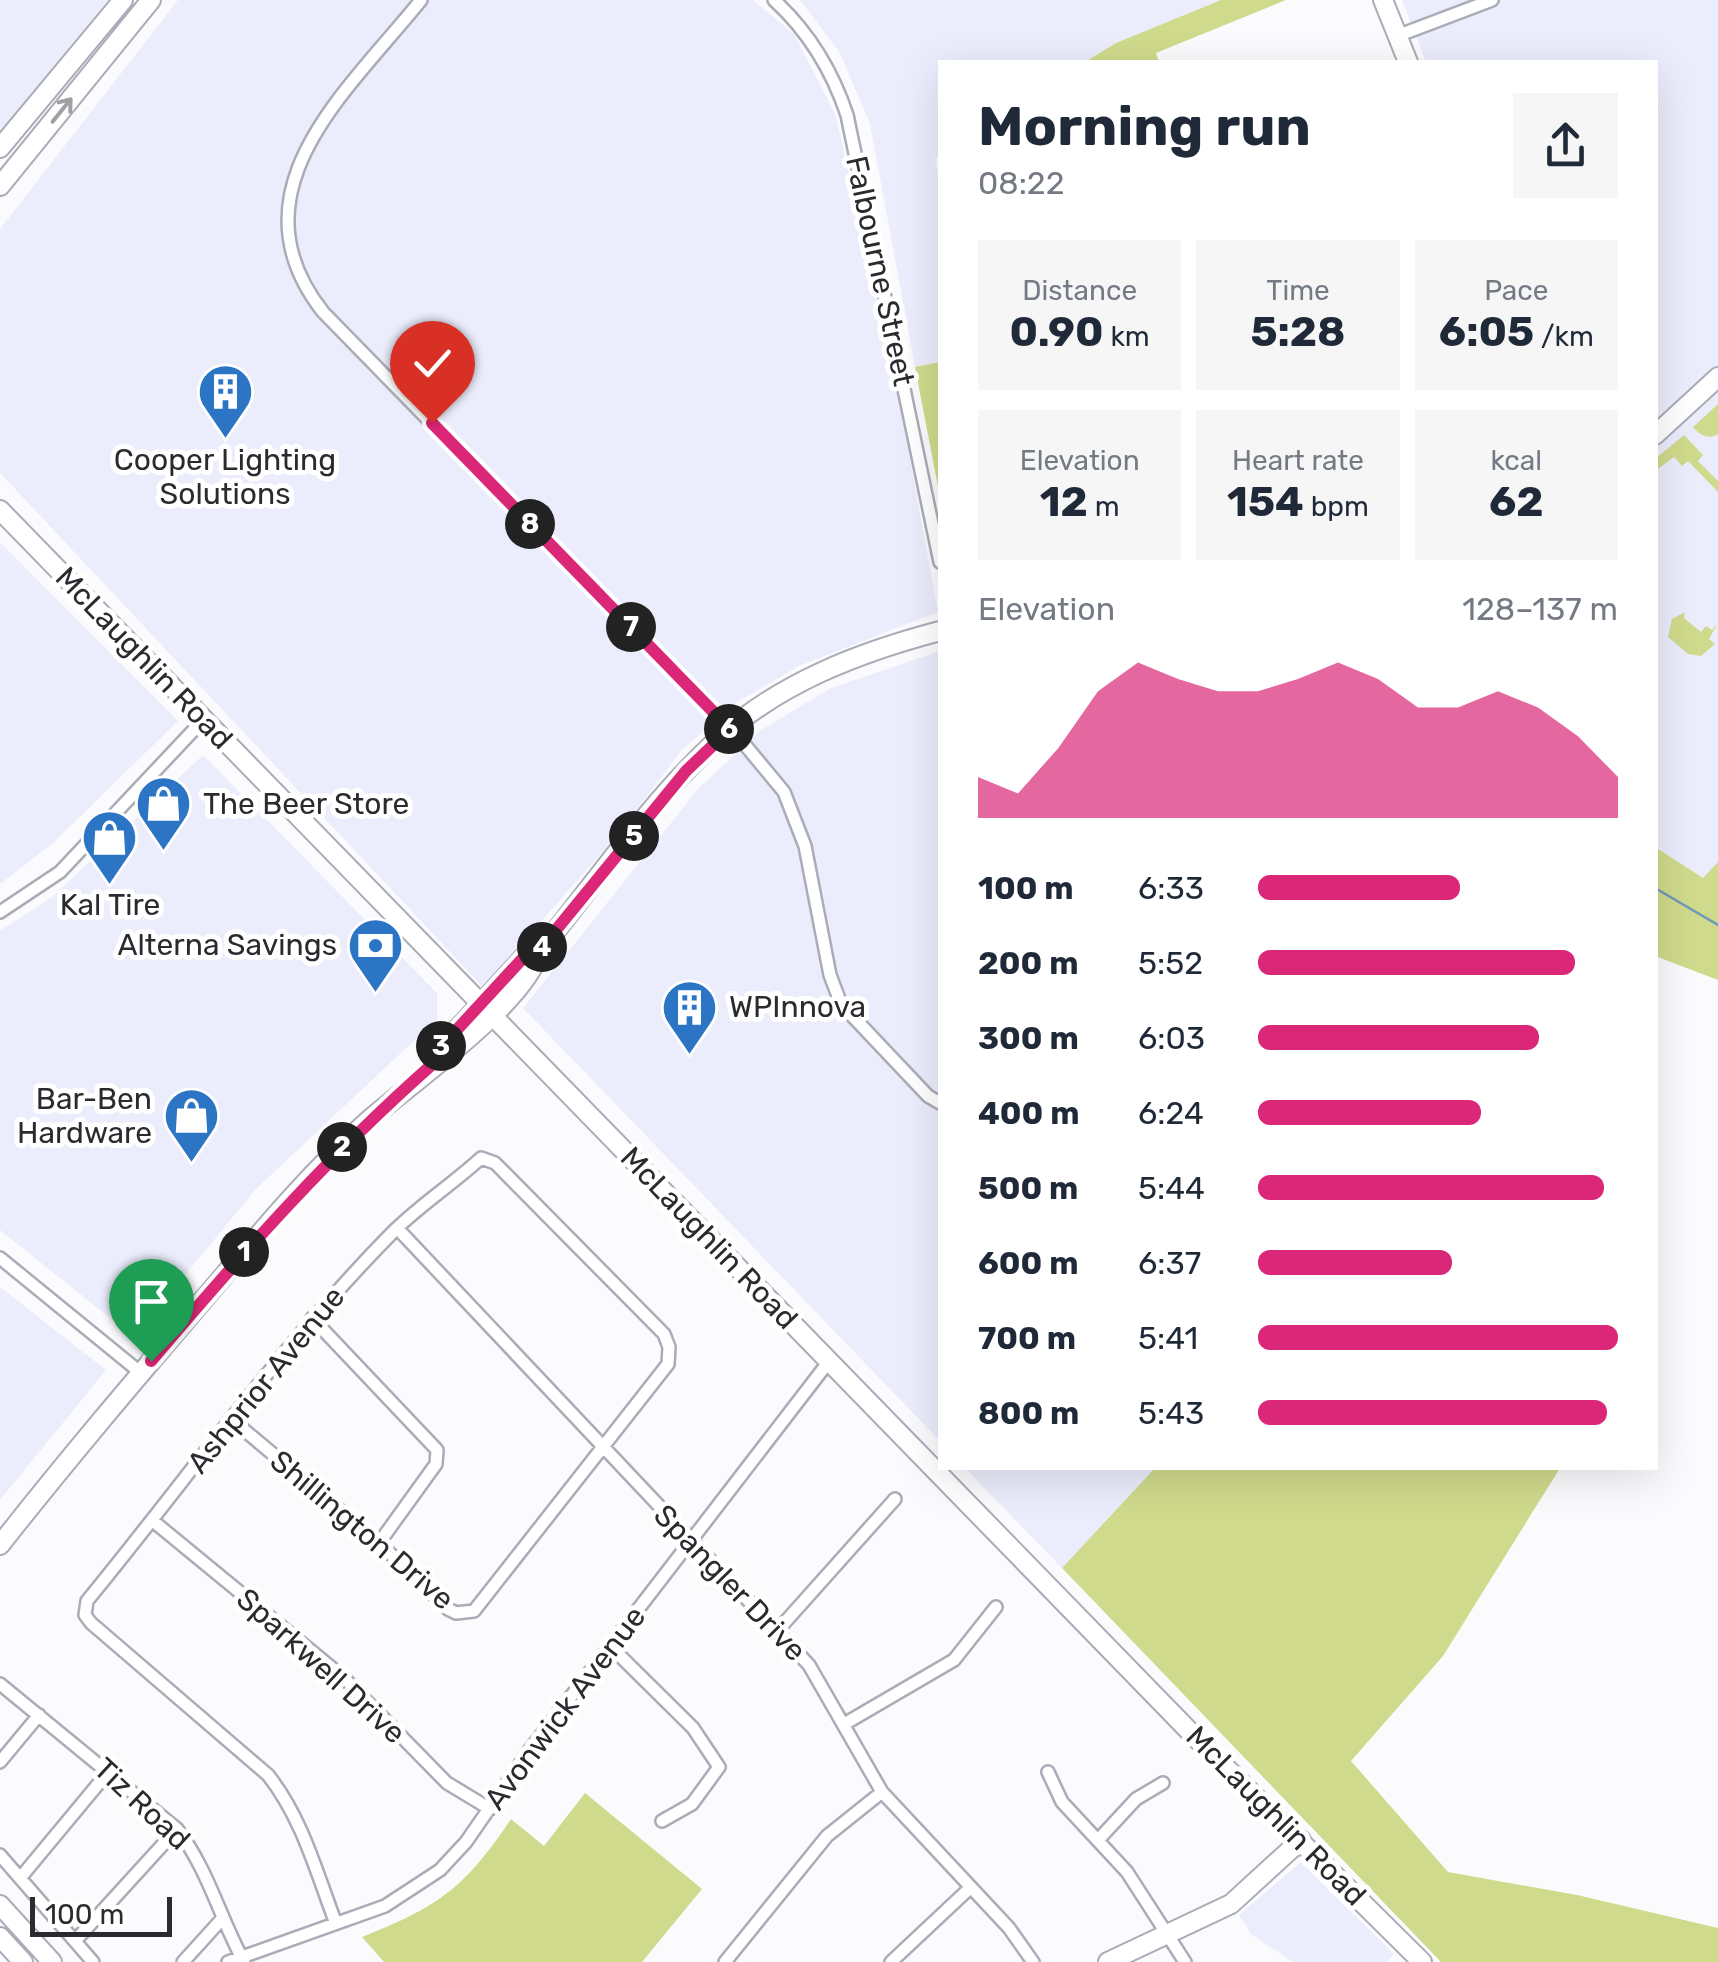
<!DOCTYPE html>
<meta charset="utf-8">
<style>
:root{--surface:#fff;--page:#f6f6f7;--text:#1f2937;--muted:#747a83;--accent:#db2777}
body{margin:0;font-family:Rubik,sans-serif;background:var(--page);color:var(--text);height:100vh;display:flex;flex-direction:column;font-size:38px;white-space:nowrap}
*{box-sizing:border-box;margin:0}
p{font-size:32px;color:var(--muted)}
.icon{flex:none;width:55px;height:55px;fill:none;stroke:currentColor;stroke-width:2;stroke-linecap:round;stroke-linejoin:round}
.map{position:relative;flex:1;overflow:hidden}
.details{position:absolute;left:938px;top:60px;width:720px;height:1410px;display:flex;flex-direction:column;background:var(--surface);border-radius:0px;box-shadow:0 10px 40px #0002}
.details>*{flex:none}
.scale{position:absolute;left:30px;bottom:25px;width:142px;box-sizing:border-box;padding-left:10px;border:5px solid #2a2b2f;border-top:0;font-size:28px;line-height:35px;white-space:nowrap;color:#2a2b2f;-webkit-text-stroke:8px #fff;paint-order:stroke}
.pin{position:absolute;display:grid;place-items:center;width:85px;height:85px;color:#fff;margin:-102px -42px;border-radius:50% 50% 50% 0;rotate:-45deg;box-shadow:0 0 10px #0007}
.pin .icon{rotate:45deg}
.km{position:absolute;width:50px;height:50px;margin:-25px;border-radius:50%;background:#222;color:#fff;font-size:28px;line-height:50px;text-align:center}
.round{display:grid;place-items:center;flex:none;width:105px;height:105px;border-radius:0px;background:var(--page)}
.overview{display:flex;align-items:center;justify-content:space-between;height:170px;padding:0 40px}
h1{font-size:55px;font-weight:700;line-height:75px}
.figures{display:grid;grid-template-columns:repeat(3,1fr);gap:15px;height:170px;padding:10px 40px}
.figures div{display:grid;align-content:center;border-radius:0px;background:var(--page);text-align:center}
.figures b{font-size:42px;font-weight:700}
.figures small{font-size:28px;font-weight:400}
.figures p{font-size:28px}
.chart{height:280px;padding:20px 40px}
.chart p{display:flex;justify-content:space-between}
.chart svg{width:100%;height:180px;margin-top:10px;fill:var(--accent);opacity:.7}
ul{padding:0 40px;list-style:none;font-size:32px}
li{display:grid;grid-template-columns:160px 120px 1fr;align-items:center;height:75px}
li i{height:25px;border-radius:12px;background:var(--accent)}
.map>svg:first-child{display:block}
</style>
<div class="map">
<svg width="1718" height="1962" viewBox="0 0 1718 1962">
<rect width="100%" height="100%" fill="#fbfbfd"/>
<path fill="#ebedfc" d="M0 0H108L0 131Z
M178 0H753L794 34 836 116 900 404 938 612 799 666 731 706 681 751 615 838 483 987 0 473V229Z
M800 0H1221L1116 43 1085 62H940V156L935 159 940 182V362L915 367 870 124 840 53Z
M1402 0H1718V862L1703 879 1655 847V62H1426Z
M0 542 178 721 51 845 0 884Z
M940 651V1441L523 1008 698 789 761 730 831 688Z
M203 755 437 993V1019L256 1189 134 1337 0 1230V931L52 897Z
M0 1287 106 1370 0 1500Z
M965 1468H1155L1062 1568Z
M1301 1862 1394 1954 1386 1962H1293L1251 1934 1239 1915Z"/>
<path fill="#d0da8c" d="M1221 0H1286L1156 53 1159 62H1085L1116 43Z
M940 362V497L915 367Z
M1718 404V434C1709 440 1699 435 1693 427Z
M1684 435 1703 455 1698 461 1718 481V492L1688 461 1682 466 1674 457 1655 471V459Z
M1685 612 1684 618 1701 632 1706 626 1712 630 1718 623 1709 639 1715 644 1701 656 1688 654 1668 637 1672 619Z
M1655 847 1703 878 1718 862V980L1655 956Z
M1155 1468H1560L1443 1656 1351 1761 1448 1872 1577 1895 1718 1928V1962H1441L1062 1568Z
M585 1793 702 1889 642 1962H384L362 1937C438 1907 465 1888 511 1819L544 1846Z"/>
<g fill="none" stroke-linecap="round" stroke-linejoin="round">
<path stroke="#6e99b9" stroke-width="2.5" d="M1655 888 1718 925"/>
<defs>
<path id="street" d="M421 0C348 91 228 191 323 312L741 740 784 792 805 846 830 975 841 1004 928 1096 940 1103
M774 0C809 32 832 70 847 115L940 562
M1397 36 1492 0
M0 912 60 872 205 718
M397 1228 809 1665 882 1792 1009 1928 1033 1962
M0 1258 141 1373
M312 1318 437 1450 436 1464 379 1543
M231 1419 379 1543 448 1609 456 1613 474 1611 668 1364 669 1347 664 1334 495 1163 481 1158C454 1183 420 1205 394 1231 281 1345 189 1477 87 1601L85 1615 91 1623 268 1775C302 1818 316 1871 335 1921
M153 1521 344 1678 447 1783 490 1809
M778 1630 895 1499
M610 1646 693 1728 719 1767 692 1804 662 1821
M0 1684 177 1829C208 1869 220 1918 244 1962
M846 1723 954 1660 996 1607
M0 1762 39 1715
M1048 1772 1062 1802 1127 1872 1185 1962
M1099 1839 1136 1799 1163 1783
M0 1855 93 1962
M21 1877 109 1771
M75 1941 177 1829
M183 1962 221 1920
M228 1962 385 1906 440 1870 466 1842 529 1751 830 1360
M725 1962 827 1836 882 1792
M891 1962 971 1887"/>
<path id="secondary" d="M1383 0 1408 62
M0 148 123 0
M0 186 151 0
M1655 435 1718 377
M0 510 1197 1739 1422 1962
M435 1062 440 1048 524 957 539 952
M0 1545C66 1461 135 1380 204 1299 256 1238 308 1174 369 1120 410 1084 527 1002 539 952 596 882 650 802 716 741 778 683 860 652 940 631
M0 1905 52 1962
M0 1937 23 1962
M1108 1962 1231 1904 1301 1840"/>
</defs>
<use href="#street" stroke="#aaacb7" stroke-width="16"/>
<use href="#secondary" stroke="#aaacb7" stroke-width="22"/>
<use href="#street" stroke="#fff" stroke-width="11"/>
<use href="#secondary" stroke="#fff" stroke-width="18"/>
</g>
<defs><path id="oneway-shaft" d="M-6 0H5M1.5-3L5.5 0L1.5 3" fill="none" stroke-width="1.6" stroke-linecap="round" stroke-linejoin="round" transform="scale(2.5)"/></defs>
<use stroke="#9fa0a1" href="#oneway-shaft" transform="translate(62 110) rotate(-51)"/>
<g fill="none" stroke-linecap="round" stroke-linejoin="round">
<defs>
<path id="route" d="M151 1361C241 1255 330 1154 435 1062L440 1048 524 957 538 952 686 771 730 729 432 423"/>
</defs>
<use href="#route" stroke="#fff" stroke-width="20"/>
<use href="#route" stroke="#db2777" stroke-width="12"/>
</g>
<defs>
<symbol id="building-pin" viewBox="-11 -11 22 30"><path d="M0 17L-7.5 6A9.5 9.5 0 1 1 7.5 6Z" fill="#2c75c5" stroke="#fff"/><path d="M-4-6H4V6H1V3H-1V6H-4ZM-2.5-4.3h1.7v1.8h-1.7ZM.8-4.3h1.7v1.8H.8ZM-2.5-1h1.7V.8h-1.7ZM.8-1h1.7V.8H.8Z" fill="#fff"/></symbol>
<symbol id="shop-pin" viewBox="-11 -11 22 30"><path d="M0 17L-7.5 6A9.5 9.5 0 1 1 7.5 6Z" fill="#2c75c5" stroke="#fff"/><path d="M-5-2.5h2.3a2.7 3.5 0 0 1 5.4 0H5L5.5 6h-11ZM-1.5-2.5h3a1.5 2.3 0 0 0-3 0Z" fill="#fff"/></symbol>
<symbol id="bank-pin" viewBox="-11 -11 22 30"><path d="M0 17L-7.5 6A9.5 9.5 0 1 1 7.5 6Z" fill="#2c75c5" stroke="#fff"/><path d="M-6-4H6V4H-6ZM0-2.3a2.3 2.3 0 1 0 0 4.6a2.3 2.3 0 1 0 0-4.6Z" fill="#fff"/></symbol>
</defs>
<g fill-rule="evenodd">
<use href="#building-pin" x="194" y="360" width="63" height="86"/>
<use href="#shop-pin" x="132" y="772" width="63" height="86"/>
<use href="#shop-pin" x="78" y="806" width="63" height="86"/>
<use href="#bank-pin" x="344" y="914" width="63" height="86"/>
<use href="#building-pin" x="658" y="976" width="63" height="86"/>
<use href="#shop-pin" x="160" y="1084" width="63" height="86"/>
</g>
<g text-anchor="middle" stroke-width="10" stroke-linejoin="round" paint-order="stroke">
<g font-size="30" fill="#2a2b2f" stroke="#fff">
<text transform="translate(880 271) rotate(78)" y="10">Falbourne Street</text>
<text transform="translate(144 658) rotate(46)" y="10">McLaughlin Road</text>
<text transform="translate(709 1238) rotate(46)" y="10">McLaughlin Road</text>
<text transform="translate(266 1380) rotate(-51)" y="10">Ashprior Avenue</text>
<text transform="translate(362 1530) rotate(40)" y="10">Shillington Drive</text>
<text transform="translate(730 1583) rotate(46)" y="10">Spangler Drive</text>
<text transform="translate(321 1666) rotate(42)" y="10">Sparkwell Drive</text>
<text transform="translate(565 1708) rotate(-53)" y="10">Avonwick Avenue</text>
<text transform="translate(142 1804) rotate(43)" y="10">Tiz Road</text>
<text transform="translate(1276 1816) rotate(45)" y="10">McLaughlin Road</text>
</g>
<g font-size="30" fill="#2a2b2f" stroke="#fff">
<text x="225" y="470">Cooper Lighting<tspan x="225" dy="34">Solutions</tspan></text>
<text x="203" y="814" text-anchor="start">The Beer Store</text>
<text x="110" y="915">Kal Tire</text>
<text x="337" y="955" text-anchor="end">Alterna Savings</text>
<text x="729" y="1017" text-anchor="start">WPInnova</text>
<text x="152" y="1109" text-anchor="end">Bar-Ben<tspan x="152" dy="34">Hardware</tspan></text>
</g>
</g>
</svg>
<div class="scale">100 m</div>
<div class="pin" style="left:151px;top:1361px;background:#1e9e55"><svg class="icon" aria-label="arrive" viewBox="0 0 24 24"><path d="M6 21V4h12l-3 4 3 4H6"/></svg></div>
<div class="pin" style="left:432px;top:423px;background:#d93025"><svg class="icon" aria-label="check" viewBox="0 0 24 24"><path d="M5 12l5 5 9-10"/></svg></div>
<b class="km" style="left:244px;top:1252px">1</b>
<b class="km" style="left:342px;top:1147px">2</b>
<b class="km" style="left:441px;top:1046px">3</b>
<b class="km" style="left:542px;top:947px">4</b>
<b class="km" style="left:634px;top:836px">5</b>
<b class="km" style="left:729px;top:729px">6</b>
<b class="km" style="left:631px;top:627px">7</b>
<b class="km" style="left:530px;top:524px">8</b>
<section class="details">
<div class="overview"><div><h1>Morning run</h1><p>08:22</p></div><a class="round"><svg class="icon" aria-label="share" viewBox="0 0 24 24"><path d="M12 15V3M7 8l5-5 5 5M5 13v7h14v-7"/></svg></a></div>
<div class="figures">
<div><p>Distance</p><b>0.90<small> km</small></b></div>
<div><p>Time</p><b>5:28</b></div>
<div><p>Pace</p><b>6:05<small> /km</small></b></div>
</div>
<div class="figures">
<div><p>Elevation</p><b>12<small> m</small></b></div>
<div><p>Heart rate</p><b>154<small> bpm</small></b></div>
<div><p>kcal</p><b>62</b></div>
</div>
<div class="chart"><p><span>Elevation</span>128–137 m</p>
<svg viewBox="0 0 160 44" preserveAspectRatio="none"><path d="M0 44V34L10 38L20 27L30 13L40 6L50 10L60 13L70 13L80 10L90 6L100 10L110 17L120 17L130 13L140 17L150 24L160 34V44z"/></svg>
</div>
<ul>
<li><b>100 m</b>6:33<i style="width:56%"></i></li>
<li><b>200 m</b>5:52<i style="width:88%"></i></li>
<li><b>300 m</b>6:03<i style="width:78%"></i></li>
<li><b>400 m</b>6:24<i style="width:62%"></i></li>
<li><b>500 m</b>5:44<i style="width:96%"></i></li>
<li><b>600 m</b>6:37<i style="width:54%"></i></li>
<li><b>700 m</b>5:41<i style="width:100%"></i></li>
<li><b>800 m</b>5:43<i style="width:97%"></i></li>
</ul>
</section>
</div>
